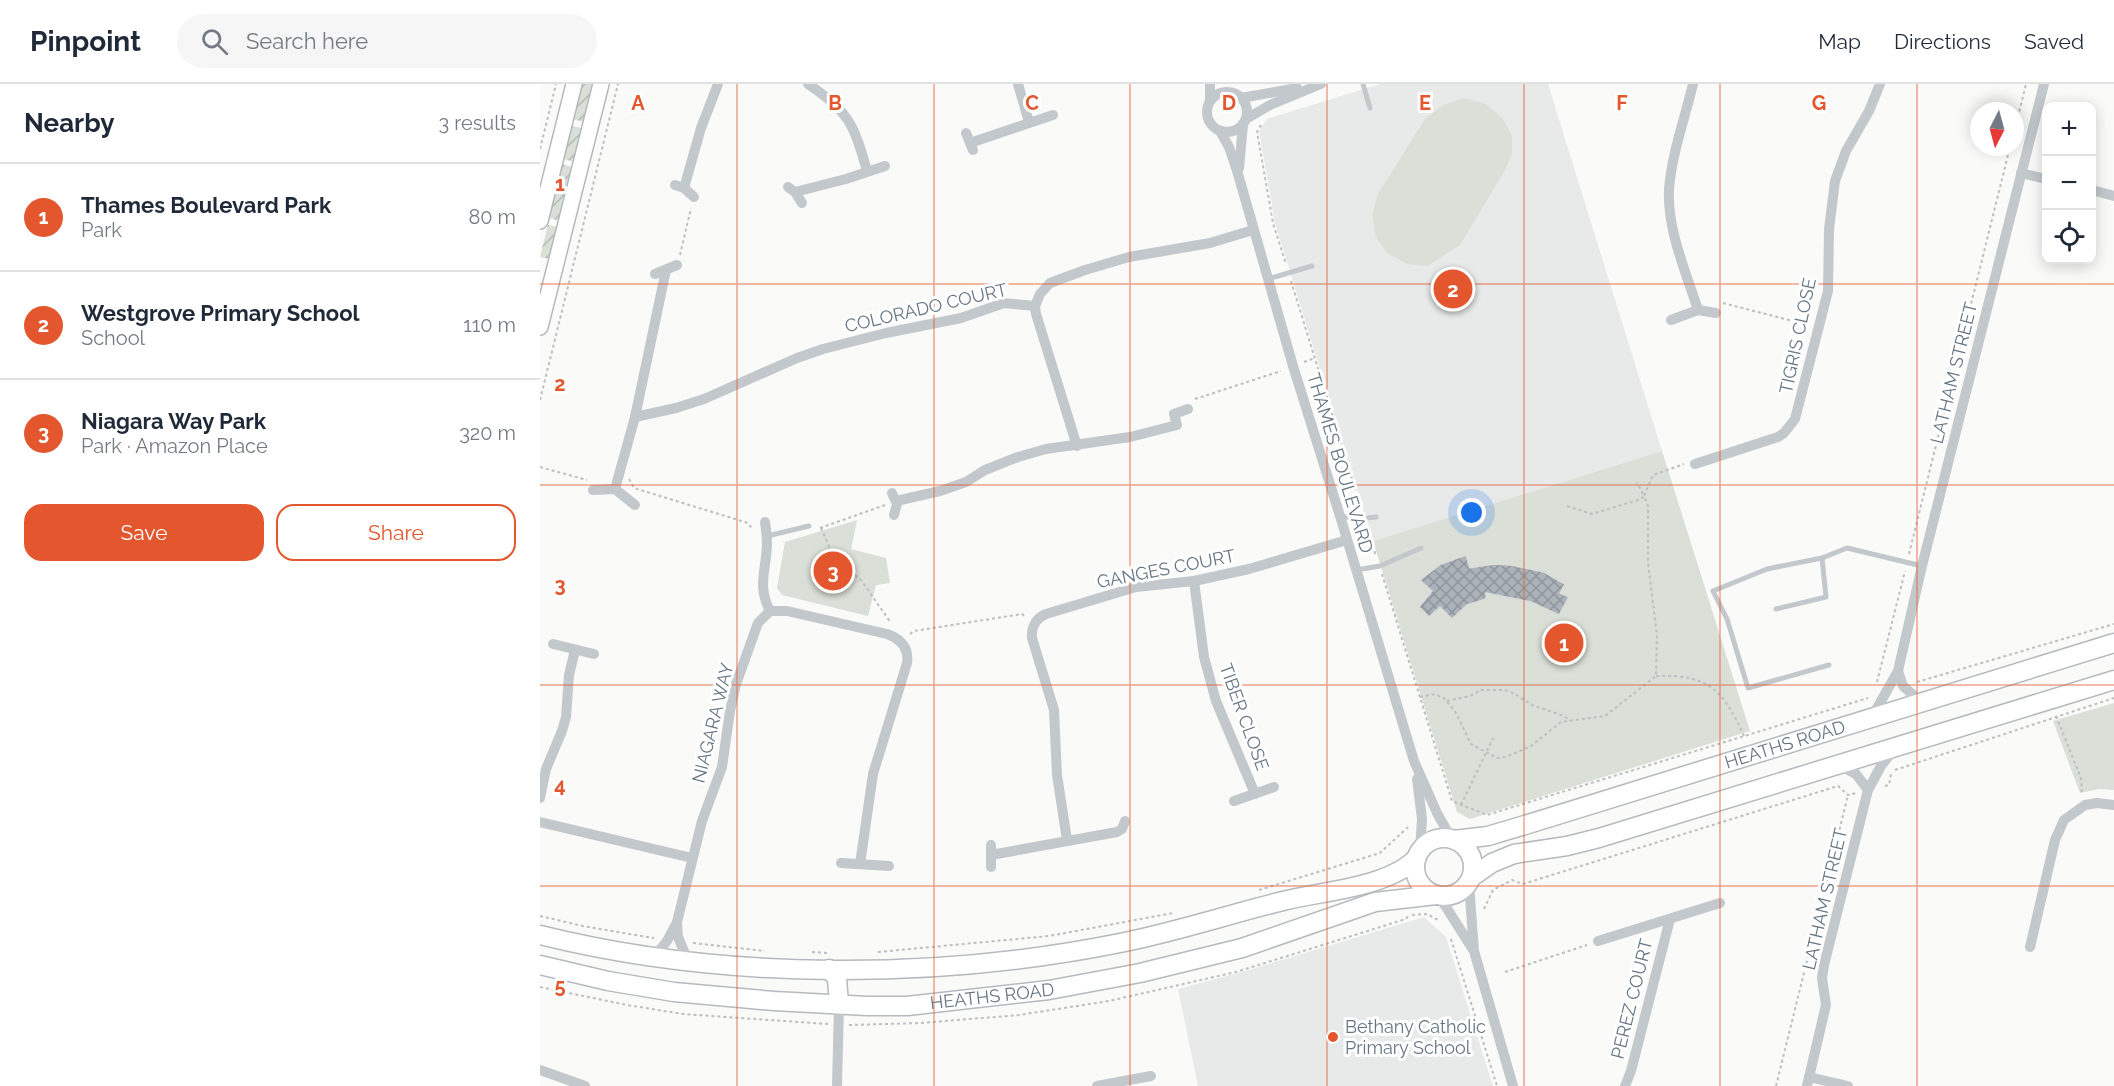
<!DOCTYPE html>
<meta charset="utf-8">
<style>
body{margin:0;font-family:Raleway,sans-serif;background:#f6f6f7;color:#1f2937}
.controls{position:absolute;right:18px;top:18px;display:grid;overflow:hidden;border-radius:12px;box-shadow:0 3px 15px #0003}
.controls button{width:54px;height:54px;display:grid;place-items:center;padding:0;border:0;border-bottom:2px solid #e0e1e3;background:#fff;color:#1f2937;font:30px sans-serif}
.compass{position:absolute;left:1430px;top:18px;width:54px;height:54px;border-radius:50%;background:#fff;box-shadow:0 3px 15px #0003;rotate:186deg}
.you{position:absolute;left:932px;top:429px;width:21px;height:21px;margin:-15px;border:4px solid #fff;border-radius:50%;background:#1a73e8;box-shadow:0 0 0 9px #1a73e833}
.badge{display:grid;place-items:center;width:39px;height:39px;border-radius:50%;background:#e4572e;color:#fff;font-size:20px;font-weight:700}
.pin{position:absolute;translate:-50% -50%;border:3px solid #fff;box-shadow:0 2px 6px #0006}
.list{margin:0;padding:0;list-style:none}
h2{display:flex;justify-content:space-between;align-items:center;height:78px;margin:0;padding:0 24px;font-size:26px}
h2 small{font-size:20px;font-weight:400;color:#747a83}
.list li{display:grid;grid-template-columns:39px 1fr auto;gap:18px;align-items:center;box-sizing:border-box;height:108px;padding:0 24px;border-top:2px solid #e0e1e3}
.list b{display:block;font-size:22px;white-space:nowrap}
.list p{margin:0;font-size:20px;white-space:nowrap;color:#747a83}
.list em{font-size:20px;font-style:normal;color:#747a83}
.actions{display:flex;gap:12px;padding:18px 24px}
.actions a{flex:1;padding:14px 0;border:2px solid #e4572e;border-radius:18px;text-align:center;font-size:21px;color:#e4572e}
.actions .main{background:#e4572e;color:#fff}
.icon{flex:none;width:33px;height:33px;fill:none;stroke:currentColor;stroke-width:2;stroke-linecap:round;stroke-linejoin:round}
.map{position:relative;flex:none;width:1574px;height:1002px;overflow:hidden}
header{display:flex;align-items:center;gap:36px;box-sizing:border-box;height:84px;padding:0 30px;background:#fff;border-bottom:2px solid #e0e1e3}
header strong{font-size:28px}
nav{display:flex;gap:33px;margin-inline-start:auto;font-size:21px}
.search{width:420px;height:54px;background:#f6f6f7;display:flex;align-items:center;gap:15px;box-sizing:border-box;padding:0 21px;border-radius:33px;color:#747a83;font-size:22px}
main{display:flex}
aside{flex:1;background:#fff}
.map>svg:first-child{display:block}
.built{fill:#e8e9e9}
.green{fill:#dadfd7}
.garden{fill:url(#garden-furrows)}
.building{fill:url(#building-cross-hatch);stroke:#dcdcda;stroke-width:1.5}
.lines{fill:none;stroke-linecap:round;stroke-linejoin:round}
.secondary-casing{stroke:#b3babf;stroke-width:18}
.primary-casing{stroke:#b5babe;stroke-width:21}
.path{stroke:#bbbfc2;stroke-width:2;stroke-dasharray:3 3;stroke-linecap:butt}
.service{stroke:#c3c8cc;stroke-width:5}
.minor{stroke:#c3c8cc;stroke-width:10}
.secondary{stroke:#fff;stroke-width:15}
.primary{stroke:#fff;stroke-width:18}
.grid{fill:none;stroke:#e4572e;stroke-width:1.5;stroke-opacity:0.55}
.poi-dot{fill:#e4572e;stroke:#fff;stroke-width:2}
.labels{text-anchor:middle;stroke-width:6;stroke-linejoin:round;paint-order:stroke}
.street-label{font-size:18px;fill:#657683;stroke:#fff}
.poi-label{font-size:18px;fill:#657683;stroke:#fff;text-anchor:start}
.grid-label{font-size:20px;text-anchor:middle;font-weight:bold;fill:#e4572e;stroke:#fff;stroke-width:6;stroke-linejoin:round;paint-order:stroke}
</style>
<header>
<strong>Pinpoint</strong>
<div class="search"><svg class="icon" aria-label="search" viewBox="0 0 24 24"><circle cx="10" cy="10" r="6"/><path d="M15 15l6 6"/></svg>Search here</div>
<nav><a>Map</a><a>Directions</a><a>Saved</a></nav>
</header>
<main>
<aside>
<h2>Nearby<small>3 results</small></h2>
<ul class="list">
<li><span class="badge">1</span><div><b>Thames Boulevard Park</b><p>Park</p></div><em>80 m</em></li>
<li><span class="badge">2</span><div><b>Westgrove Primary School</b><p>School</p></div><em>110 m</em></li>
<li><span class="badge">3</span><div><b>Niagara Way Park</b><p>Park · Amazon Place</p></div><em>320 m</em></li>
</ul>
<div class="actions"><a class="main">Save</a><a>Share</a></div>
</aside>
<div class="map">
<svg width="1574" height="1002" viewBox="0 0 1574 1002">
<defs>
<pattern id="garden-furrows" width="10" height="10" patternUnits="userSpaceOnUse" patternTransform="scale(1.5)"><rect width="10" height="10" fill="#dadfd7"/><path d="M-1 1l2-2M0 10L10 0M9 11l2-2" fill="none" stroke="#b4b9b4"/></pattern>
<pattern id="building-cross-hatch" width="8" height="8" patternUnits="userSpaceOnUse" patternTransform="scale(1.5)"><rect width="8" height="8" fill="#aab3b9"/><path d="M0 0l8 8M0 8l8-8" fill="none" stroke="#8e969c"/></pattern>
</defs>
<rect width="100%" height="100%" fill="#fafaf8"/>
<!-- built -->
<g class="built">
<polygon points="840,0 1008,0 1122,367 833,457 735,139 719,47 727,35"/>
<polygon points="884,833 906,853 953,1002 658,1002 638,905 702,888"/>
</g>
<!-- green -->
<g class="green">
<polygon points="925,14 946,20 962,34 972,52 972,70 965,86 920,161 887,182 867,180 847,169 836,153 832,131 838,110 885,35 903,21"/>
<polygon points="1122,367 1210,647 930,735 917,728 833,457"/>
<polygon points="317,436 311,465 346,474 350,499 336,501 328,532 242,511 237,504 245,458"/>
<polygon points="1574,619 1574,706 1559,705 1540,709 1513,637"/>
</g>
<!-- garden -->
<g class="garden">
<polygon points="42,0 54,0 44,38 33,35"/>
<polygon points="32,42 42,44 34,78 24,75"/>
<polygon points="22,80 32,83 19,137 10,134 9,131"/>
<polygon points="8,141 18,143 10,175 0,173"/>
</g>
<!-- building -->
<polygon class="building" points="926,471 930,484 954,480 971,481 1004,488 1025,500 1020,509 1029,513 1019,531 991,518 946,509 946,515 927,521 912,535 900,523 889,533 879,523 892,507 880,496 901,480"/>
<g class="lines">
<defs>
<g id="secondary">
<polyline points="0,137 34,0"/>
<polyline points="0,243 61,0"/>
</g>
<g id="primary">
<circle cx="904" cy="783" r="29"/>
<path id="s1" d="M914,756l34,-4 37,-11 589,-182"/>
<polyline points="932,793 952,779 974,770 1027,762 1059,754 1574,596"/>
<path d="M0,851c185,46 399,45 585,7 54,-11 105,-28 158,-41 36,-9 82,-12 114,-29 7,-3 13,-8 19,-13"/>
<path id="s2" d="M0,881l68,16 66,11 100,9 93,5h40l142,-16 91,-17 102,-25 133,-46 61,-7"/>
<polyline points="289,885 297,894 299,920"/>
</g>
</defs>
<!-- secondary casing -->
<use href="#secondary" class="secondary-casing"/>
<!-- primary casing -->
<use href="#primary" class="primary-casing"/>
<!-- path -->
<g class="path">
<polyline points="721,41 717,48 733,139 746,180"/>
<polyline points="1475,45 1486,0"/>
<polyline points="0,65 16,0"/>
<polyline points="140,171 151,124"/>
<polyline points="751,197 821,424"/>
<polyline points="1183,219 1268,241"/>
<polyline points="764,278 775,274"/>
<polyline points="655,315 741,287"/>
<polyline points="0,316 78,0"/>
<polyline points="0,383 47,396"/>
<polyline points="89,395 94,404 208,439 213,446"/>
<polyline points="1027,422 1052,430 1101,415 1104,412 1097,398"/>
<polyline points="280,444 345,421"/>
<polyline points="281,444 294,474 321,496 351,539"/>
<polyline points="828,444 836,473"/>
<polyline points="1369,470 1470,63"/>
<polyline points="842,490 912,717 947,731 1328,614"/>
<polyline points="370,550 374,547 482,530 484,532"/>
<path d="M1116,592c53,-2 67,14 88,60"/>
<polyline points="1337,598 1365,487"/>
<polyline points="1377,598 1574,540"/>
<polyline points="880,613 895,610 905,615 916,629 931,660 957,674 966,673 991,662 1021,638 1065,632 1116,592 1117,551 1108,479 1108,422 1104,412 1113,391 1144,380"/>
<polyline points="907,617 930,612 941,606 965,606 975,610 992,621 1024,632 1029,636"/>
<polyline points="1516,632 1541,694 1542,711"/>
<polyline points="1355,686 1574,614"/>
<polyline points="1345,702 1349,701 1351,690"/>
<polyline points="921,721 953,654"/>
<polyline points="719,806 840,769 868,743"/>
<polyline points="944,825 953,806 972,796 983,800 1298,702 1308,711 1316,709"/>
<polyline points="872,831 887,830 898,836"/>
<polyline points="0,832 43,842 114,854"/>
<polyline points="911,855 957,1002"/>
<polyline points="153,859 225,867"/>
<polyline points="272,868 287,869"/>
<polyline points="338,868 509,852 633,829"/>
<polyline points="965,888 1047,861"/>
<polyline points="0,903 87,921 143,930 288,940"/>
<polyline points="309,941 381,939 479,931 569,917 696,888 866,835 869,831"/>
<polyline points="1236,1002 1308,711"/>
</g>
<!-- service -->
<g class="service">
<polyline points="823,0 830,24"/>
<polyline points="728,195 772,182"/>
<polyline points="800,432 816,435 836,433"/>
<polyline points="227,452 269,442"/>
<polyline points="816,486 840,482 881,464"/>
<polyline points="1236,525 1286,513 1282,474"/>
<polyline points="1289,581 1208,604 1187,535 1173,507 1227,485 1282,474 1307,464 1382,482"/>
</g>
<!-- minor -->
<g class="minor">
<path d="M268,0c41,27 46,41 59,87"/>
<polyline points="478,0 489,38"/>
<polyline points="670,0 670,17"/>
<path d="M1153,0c-8,34 -21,69 -24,105 -2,41 17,83 29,121"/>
<circle cx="687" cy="28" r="20"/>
<polyline points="701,14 757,4"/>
<polyline points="706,35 730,21 781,0"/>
<polyline points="680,47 689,63 698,90 753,282 800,432 874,677 897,729 911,754"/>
<polyline points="426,49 433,66"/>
<polyline points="430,59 513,31"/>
<polyline points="699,84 703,41"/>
<polyline points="1481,89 1506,95"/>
<polyline points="135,101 144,104 154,113"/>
<polyline points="248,103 255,108 262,119"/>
<polyline points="144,104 161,44 178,0"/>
<polyline points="1552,106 1574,112"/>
<polyline points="255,108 306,95 345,82"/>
<polyline points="115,190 137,181"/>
<polyline points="495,222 496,230 537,362"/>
<polyline points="1131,236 1158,226 1176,229"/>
<polyline points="95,333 136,324 164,315 257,274 283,265 346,249 421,234 464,219 495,222 500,210 510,199 545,186 589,173 670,159 713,146"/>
<polyline points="1155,380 1238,353 1244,349 1255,335 1288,207 1289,145 1295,97 1306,67 1329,27 1340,0"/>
<polyline points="75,405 95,333 126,186"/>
<polyline points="53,406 75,405 95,421"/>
<polyline points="352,409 357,420 354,431"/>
<polyline points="356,417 400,407 426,398 445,386 478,373 506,365 590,353 637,341 634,330 648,325"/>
<polyline points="654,497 664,573 676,617 715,710"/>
<path d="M230,527h17l100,23c14,5 22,14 20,29l-34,111 -13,90"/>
<polyline points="13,560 54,570"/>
<polyline points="1358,587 1363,602 1381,618"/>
<polyline points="1332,633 1358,587 1382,482 1504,0"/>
<polyline points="1299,681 1316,690 1328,706"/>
<polyline points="877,695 882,735 880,766"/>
<polyline points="0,714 6,685 22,647 26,633 29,591 35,566"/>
<polyline points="694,717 734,703"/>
<polyline points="0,738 152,774"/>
<path d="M527,756l-10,-65 -3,-65 -22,-72c-1,-11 4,-20 14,-24l90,-27 58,-6 55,-12 98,-29"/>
<polyline points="451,771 577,748 582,745 585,737"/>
<polyline points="301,779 349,782"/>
<polyline points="451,783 451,761"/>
<polyline points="929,799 934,867 973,1002"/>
<polyline points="899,812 932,864"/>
<polyline points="137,838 138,853 148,877"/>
<polyline points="1058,857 1180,819"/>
<polyline points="1490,863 1515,756 1524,736 1545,721 1557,719 1574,721"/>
<path d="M115,872l12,-15 10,-19 25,-101 20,-54 8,-56 6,-27 22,-61 12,-12c-13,-25 -4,-40 -3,-66 0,-8 -1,-16 -2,-23"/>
<polyline points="0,986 45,1002"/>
<polyline points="1269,993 1308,1002"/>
<polyline points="297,1002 299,920"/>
<polyline points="557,1002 611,992"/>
<polyline points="1085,1002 1091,987 1130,835"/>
<polyline points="1267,1002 1286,921 1282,894 1284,881 1328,706 1341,682 1355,664"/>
</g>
<!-- secondary -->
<use href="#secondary" class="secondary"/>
<!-- primary -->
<use href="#primary" class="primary"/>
</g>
<!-- grid -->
<path class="grid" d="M197,0v1002M394,0v1002M590,0v1002M787,0v1002M984,0v1002M1180,0v1002M1377,0v1002M0,200h1574M0,401h1574M0,601h1574M0,802h1574"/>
<!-- markers -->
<circle class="poi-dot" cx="793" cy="953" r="6"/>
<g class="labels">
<!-- street labels -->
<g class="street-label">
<text transform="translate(386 224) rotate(-13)" y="6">COLORADO COURT</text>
<text transform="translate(1258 252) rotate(-78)" y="6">TIGRIS CLOSE</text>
<text transform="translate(1414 289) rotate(-76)" y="6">LATHAM STREET</text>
<text transform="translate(800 379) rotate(73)" y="6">THAMES BOULEVARD</text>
<text transform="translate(626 485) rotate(-11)" y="6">GANGES COURT</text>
<text transform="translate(704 633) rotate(70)" y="6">TIBER CLOSE</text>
<text transform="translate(173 639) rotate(-76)" y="6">NIAGARA WAY</text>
<text dy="6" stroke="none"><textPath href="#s1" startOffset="345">HEATHS ROAD</textPath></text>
<text transform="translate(1285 815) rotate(-77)" y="6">LATHAM STREET</text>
<text dy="6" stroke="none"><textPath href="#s2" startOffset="456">HEATHS ROAD</textPath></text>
<text transform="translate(1092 915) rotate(-76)" y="6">PEREZ COURT</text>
</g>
<!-- poi labels -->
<g class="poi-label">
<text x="805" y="949">Bethany Catholic<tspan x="805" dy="21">Primary School</tspan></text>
</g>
</g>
<g class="grid-label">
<text x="98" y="26">A</text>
<text x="295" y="26">B</text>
<text x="492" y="26">C</text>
<text x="689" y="26">D</text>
<text x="885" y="26">E</text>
<text x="1082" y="26">F</text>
<text x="1279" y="26">G</text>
<text x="20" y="107">1</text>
<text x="20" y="307">2</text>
<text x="20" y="508">3</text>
<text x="20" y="708">4</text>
<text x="20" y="909">5</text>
</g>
</svg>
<div class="controls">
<button>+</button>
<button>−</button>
<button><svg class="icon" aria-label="locate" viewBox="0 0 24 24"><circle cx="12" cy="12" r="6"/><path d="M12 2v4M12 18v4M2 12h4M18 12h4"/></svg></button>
</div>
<svg class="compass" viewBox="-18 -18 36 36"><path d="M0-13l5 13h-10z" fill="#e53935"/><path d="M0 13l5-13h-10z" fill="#747a83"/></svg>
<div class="you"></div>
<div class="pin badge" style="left:1024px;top:559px">1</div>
<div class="pin badge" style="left:913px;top:205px">2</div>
<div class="pin badge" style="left:293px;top:487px">3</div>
</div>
</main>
